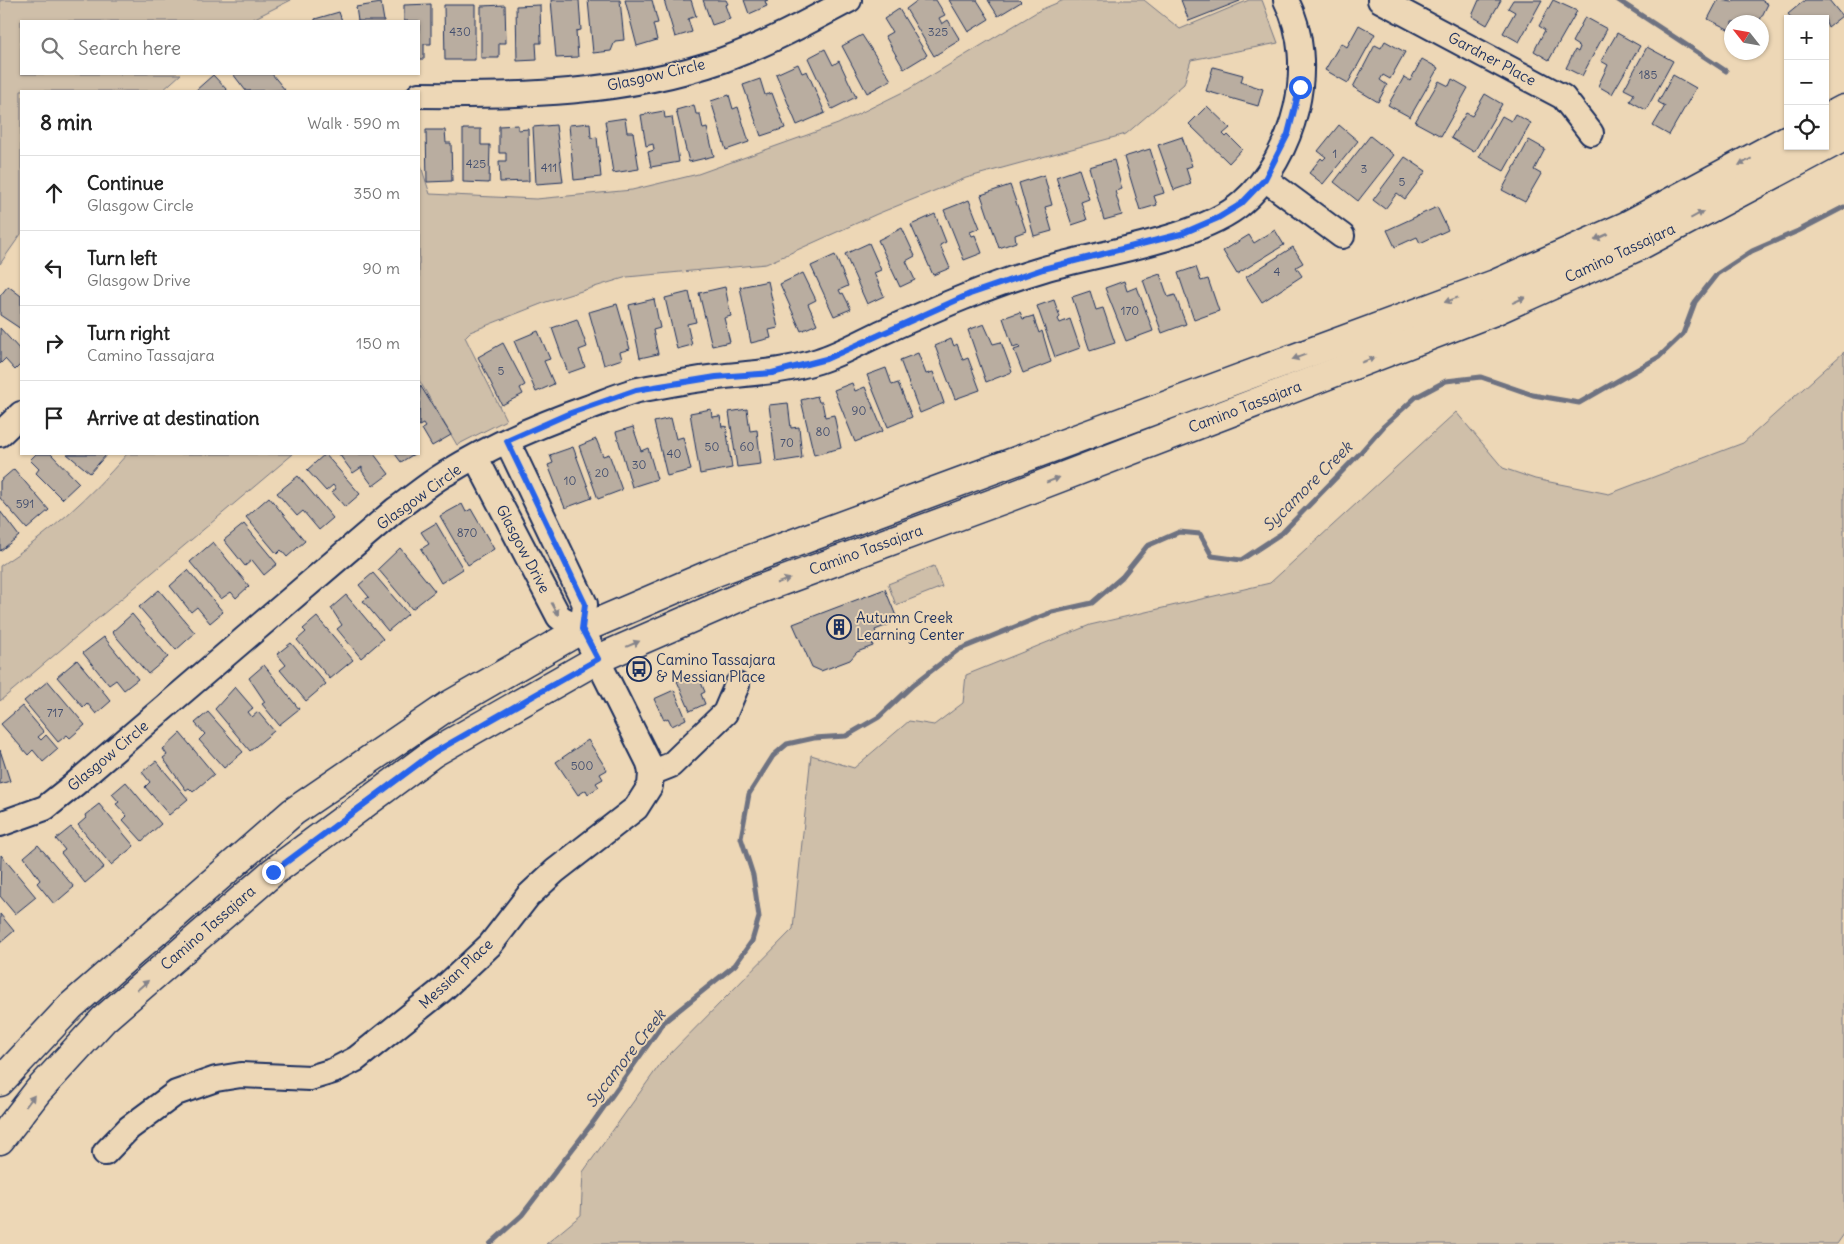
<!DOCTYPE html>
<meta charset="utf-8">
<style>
body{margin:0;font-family:Delius,sans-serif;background:#f2f2f2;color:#222}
.controls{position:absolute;right:15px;top:15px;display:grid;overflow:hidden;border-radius:0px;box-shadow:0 1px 4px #0004}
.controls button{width:45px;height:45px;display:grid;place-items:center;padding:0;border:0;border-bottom:1px solid #e0e0e0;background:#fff;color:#222;font:25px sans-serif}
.compass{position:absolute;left:1724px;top:15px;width:45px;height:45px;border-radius:50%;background:#fff;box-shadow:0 1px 4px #0004;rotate:301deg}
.stop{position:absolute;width:15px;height:15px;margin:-11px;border:4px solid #2563eb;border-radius:50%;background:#fff}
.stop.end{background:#2563eb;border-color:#fff;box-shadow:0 1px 5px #0008}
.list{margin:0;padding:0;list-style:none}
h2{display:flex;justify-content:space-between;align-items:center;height:65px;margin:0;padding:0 20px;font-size:21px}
h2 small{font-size:16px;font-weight:400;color:#767676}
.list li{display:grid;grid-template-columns:32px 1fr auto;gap:15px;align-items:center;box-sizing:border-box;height:75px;padding:0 20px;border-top:1px solid #e0e0e0}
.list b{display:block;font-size:19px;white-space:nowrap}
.list p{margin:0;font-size:16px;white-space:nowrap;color:#767676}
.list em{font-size:16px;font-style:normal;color:#767676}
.icon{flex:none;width:28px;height:28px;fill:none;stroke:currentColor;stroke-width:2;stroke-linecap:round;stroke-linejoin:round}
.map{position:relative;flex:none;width:1844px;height:1244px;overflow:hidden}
.search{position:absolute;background:#fff;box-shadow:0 1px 4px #0004;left:20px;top:20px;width:400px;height:55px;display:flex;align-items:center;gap:12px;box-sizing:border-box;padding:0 18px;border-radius:0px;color:#767676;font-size:19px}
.panel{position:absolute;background:#fff;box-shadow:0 1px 4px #0004;left:20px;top:90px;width:400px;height:365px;border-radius:0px}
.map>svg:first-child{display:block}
.green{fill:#cfbfa9;stroke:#757784}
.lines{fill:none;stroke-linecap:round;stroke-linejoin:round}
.stream{stroke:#6e7281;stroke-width:5}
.building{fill:#b9ada0;stroke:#1b2f5e}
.minor-casing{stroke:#1b2f5e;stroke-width:28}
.major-casing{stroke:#1b2f5e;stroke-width:31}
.minor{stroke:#edd7b6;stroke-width:24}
.major{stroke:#edd7b6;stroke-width:28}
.oneway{fill:#84838a}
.route{stroke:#2563eb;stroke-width:6}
.labels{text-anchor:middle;stroke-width:4;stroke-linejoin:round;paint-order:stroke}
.number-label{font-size:12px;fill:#424e6e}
.street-label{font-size:15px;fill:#1b2f5e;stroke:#edd7b6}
.poi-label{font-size:15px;fill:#1b2f5e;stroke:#edd7b6;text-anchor:start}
.water-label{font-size:16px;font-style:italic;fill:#37456a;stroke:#edd7b6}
</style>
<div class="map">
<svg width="1844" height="1244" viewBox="0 0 1844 1244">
<rect width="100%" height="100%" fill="#edd7b6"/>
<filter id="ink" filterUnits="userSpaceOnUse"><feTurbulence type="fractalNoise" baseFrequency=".02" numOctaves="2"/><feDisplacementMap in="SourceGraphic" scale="10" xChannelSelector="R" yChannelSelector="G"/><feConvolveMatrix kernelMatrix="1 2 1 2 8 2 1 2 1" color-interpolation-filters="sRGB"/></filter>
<g filter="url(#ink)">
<!-- green -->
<g class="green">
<polygon points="0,0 291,0 249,21 21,21 21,74 181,74 162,91 21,91 21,234 0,264"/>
<polygon points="1064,0 1144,0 1180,29 1249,0 1262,0 1278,43 1191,60 1184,84 1126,134 966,178 877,214 766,264 627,277 546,302 470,332 465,337 506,420 457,445 419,380 419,160 430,194 536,199 632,190 698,174 838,124 909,89 1040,10"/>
<polygon points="1844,352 1844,1234 1837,1244 546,1244 581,1215 583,1172 661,1063 793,929 811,755 854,768 909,721 934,725 963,703 966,675 1090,625 1270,583 1456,412 1503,468 1535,479 1609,494 1743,443"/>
<path d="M127,454h166l-293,247v-135c48,-31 90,-69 127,-112z"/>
<polygon points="934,566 942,587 896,605 888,584"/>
</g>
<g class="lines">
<!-- stream -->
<g class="stream">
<polyline points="1618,0 1726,71"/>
<polyline points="490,1244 522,1215 594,1121 664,1022 735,965 752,941 759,917 753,875 741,838 749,794 773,756 787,744 814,738 846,736 879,717 913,685 958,650 1052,612 1092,603 1122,577 1147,546 1179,532 1200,534 1212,556 1241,560 1282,533 1361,452 1384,426 1416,397 1446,381 1481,377 1533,395 1579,403 1659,357 1683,334 1695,302 1717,274 1752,251 1798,231 1844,207"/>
</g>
</g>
<!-- building -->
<g class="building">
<polygon points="551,0 579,0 581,30 576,31 578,57 556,58"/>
<polygon points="588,0 620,0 624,40 615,41 611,51 593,53"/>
<polygon points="625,0 652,0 658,23 653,24 657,40 637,46"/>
<polygon points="664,0 691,0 696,16 688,19 692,32 675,37"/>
<polygon points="703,0 726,0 728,4 725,5 730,19 712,25"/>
<polygon points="744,0 768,0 765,1 767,6 749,14"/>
<polygon points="918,0 936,0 945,15 939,18 942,24 948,20 960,40 934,56 906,9"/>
<polygon points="949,0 977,0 989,19 968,32"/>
<polygon points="988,0 1019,0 1021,2 998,16"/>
<polygon points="1181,0 1240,0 1240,1 1189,21"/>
<polygon points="1479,0 1501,0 1487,25 1472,16"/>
<polygon points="1513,0 1542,0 1519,42 1503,33 1515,12 1508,8"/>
<polygon points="1553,0 1577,11 1549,60 1534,51 1545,30 1539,26"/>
<polygon points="1718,0 1733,2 1734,0 1761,0 1768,4 1759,22 1732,22 1732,31 1708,19"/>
<polygon points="1805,0 1829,0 1842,16 1828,27 1825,19 1792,19 1788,14"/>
<polygon points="381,3 384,21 358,21 356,7"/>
<polygon points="431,4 431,44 424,44 424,59 419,59 419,21 404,21 404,5"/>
<polygon points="444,5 475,5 475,60 445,60"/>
<polygon points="505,5 506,43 499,43 499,58 481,58 481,6"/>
<polygon points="540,5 541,43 536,43 537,60 517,61 516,6"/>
<polygon points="899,9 927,55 904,69 885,36 892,32 884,19"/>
<polygon points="339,12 342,21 315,21 315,19"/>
<polygon points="1585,17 1607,29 1582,76 1566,68 1575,50 1578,52 1580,47 1572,42"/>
<polygon points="1359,25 1375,34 1348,83 1325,70 1341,43 1347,47"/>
<polygon points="1617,33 1640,46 1612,94 1598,86 1608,65 1601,61"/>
<polygon points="862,35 891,80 867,93 842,46"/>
<polygon points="1385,41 1405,52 1390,79 1383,75 1380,80 1387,85 1378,102 1353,87 1375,45 1381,48"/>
<polygon points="1647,47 1673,61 1646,110 1630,101 1634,94 1624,89"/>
<polygon points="825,49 833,65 839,61 856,97 832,109 808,58"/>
<polygon points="1422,59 1438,68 1410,117 1388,105 1404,77 1410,81"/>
<polygon points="798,64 802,73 807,71 825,113 797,125 776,74"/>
<polygon points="1213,67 1243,75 1241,82 1263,89 1258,106 1206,91"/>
<polygon points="233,74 272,74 285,90 246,91"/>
<polygon points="213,75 228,91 195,91"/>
<polygon points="1673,75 1696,88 1669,135 1653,126 1665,106 1658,102"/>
<polygon points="760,79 765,95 772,93 785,128 761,136 743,85"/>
<polygon points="1452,79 1468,88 1441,136 1415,122 1439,81 1449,86"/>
<polygon points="1485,94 1502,104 1474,152 1451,138 1466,113 1472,116"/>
<polygon points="729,95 733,109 738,107 749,142 726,150 711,101"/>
<polygon points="694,105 696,114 700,114 703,129 707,128 714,156 689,162 676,110"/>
<polygon points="1207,106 1230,128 1223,134 1226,137 1228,135 1242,149 1229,163 1189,124"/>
<polygon points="664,111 665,118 672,117 679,162 651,167 648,152 654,150 653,144 646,146 641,115"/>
<polygon points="1515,114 1531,123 1504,171 1479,157 1502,116 1511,121"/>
<polygon points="625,118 627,132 633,132 639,169 613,173 605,121"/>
<polygon points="590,123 591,138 597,137 601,177 574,180 569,125"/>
<polygon points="518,125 518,130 528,129 529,181 500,182 499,161 506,161 506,153 499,153 499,126"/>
<polygon points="556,125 563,182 536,184 533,127"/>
<polygon points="1339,125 1358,141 1323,184 1309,173 1321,158 1323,160 1326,157 1318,151"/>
<polygon points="463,129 481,129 481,145 490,145 489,183 463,182"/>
<polygon points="426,130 445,130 446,143 451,143 452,181 427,182"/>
<polygon points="1370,136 1394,155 1358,201 1334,182"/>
<polygon points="1182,137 1192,166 1186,168 1191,184 1174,190 1158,145"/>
<polygon points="1529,140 1545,149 1534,170 1541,174 1525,202 1502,190"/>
<polygon points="1150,149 1164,193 1154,196 1157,205 1140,210 1124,157"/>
<polygon points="1405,157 1426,171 1405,199 1397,193 1385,209 1373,200"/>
<polygon points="1114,160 1122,189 1115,191 1122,215 1104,220 1089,167"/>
<polygon points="1079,169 1089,199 1081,202 1087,220 1072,225 1056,177"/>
<polygon points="1044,175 1052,205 1045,207 1052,231 1034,236 1019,183"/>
<polygon points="1010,185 1026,231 1015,235 1016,242 999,248 981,195"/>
<polygon points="969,200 980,228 970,232 972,236 975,235 982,253 964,260 944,210"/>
<polygon points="1437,207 1448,230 1420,243 1417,237 1395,247 1387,230"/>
<polygon points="935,214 946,242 940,245 950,268 933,275 911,225"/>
<polygon points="902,228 915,256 906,261 915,280 900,287 878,240"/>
<polygon points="1275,230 1284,245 1237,274 1223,251 1249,235 1254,243"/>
<polygon points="869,243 881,270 874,273 884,296 867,304 845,254"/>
<polygon points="1293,247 1303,263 1296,267 1302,276 1262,302 1246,277"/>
<polygon points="835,255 848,286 839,290 841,294 843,293 851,309 834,316 811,266"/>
<polygon points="1196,267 1201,281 1208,279 1219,311 1194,320 1178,273"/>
<polygon points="803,273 816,300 808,304 817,324 801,331 780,284"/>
<polygon points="1160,274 1168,297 1175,295 1186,324 1162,333 1143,280"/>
<polygon points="768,281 778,328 769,330 771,338 751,343 740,287"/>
<polygon points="1124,281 1127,291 1137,287 1153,331 1126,341 1105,288"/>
<polygon points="8,286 21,296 21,329 0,315 0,296"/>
<polygon points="725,287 731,316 724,318 730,342 712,346 699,293"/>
<polygon points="1090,291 1096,310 1103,308 1115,343 1090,351 1072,297"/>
<polygon points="689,292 696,322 687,324 692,345 677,349 665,298"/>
<polygon points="654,299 660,328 653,330 658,354 640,358 629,305"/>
<polygon points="1054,300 1060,317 1058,319 1060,323 1070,319 1080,348 1055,357 1037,306"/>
<polygon points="617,304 630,349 620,352 622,359 604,365 589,312"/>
<polygon points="1020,312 1023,319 1033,316 1039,333 1042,331 1051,362 1023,373 1014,350 1020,348 1019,345 1013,347 1003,318"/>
<polygon points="577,319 587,347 579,350 585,367 568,373 552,328"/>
<polygon points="984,324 993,344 1001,342 1012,372 986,382 968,330"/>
<polygon points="0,328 21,351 21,364 15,370 5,359 0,364"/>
<polygon points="538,331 550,359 544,361 554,384 536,392 514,341"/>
<polygon points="951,339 954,346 957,344 963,360 968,358 980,390 955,399 935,346"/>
<polygon points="503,343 525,385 520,388 523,394 502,405 478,357"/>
<polygon points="918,353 926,374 933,372 944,403 920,413 900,360"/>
<polygon points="886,368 892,385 898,383 912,417 888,427 867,375"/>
<polygon points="852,383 855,391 865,387 883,431 855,442 834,390"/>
<polygon points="420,385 451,435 432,446 422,429 425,427 423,424 419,426"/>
<polygon points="817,396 819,402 822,402 825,417 834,415 841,448 814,455 801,400"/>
<polygon points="788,403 791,428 799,427 802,458 776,462 769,405"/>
<polygon points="711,409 712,417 720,416 722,427 726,426 732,468 700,474 690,413"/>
<polygon points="747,409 750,431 757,430 761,464 737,467 729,412"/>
<polygon points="671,418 676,439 683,437 691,470 667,476 654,422"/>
<polygon points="633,427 641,451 648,448 657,479 632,487 616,432"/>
<polygon points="596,439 603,456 609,454 622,490 598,499 579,446"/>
<polygon points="573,447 592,498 565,508 548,465 553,463 550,455"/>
<polygon points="36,454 51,454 79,483 62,499 36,473 39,469 30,460"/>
<polygon points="67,454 107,454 90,473"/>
<polygon points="325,454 360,494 345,507 332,492 336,489 333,485 326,491 307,470"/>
<polygon points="339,454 374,454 389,474 373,486 362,471 362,467 353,473"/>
<polygon points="395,454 414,454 401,462"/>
<polygon points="14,469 49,510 27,529 0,498 0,481"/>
<polygon points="298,476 333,518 319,530 303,511 297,516 277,493"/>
<polygon points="269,497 305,541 287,557 281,550 277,554 246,517"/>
<polygon points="462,504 466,512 471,509 494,549 468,565 440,516"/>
<polygon points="0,511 19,536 0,551"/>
<polygon points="436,523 463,569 441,583 421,549 429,544 421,532"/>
<polygon points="244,524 277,564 264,575 252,560 245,566 224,540"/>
<polygon points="213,542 249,586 236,598 231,592 221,599 190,562"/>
<polygon points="400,548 435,591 412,609 378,569"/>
<polygon points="188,570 223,612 210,623 197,607 191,612 170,586"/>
<polygon points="373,573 408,614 388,631 363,601 369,597 359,585"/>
<polygon points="885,589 898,621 875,630 877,636 871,639 873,646 857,652 850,660 821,671 812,667 793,624"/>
<polygon points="159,590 195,633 176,650 139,607"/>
<polygon points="346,595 383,639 361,658 337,629 342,625 331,608"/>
<polygon points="132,614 168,657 148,674 112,632"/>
<polygon points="317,617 353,660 330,679 297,640 306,632 303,629"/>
<polygon points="104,637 138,679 124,690 116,680 109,685 83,653"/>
<polygon points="291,643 326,684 306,701 280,670 286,665 277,654"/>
<polygon points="77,660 111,701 96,714 87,703 83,707 57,677"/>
<polygon points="264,665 299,709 279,725 262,704 265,702 249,678"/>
<polygon points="697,673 705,692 701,694 705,704 690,711 677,681"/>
<polygon points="48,681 85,725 70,738 67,735 58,742 24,701"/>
<polygon points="235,687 253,708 248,712 252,717 258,712 274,731 250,751 215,709"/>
<polygon points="674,690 686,719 672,726 668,718 664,720 654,699"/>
<polygon points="22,706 44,732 38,737 41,740 46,735 58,749 43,762 33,750 28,755 1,724"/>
<polygon points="208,712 243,752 224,768 199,740 205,734 195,723"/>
<polygon points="180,733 214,774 193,792 189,788 186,790 163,758 167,755 163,749"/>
<polygon points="588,740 607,770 600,774 603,779 596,783 599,787 588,794 586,790 578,795 556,762"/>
<polygon points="0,750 10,781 0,784"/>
<polygon points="156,761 188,799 169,815 145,787 150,782 142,772"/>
<polygon points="126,782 161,824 142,841 123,820 127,816 116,804 119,802 112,794"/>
<polygon points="99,804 134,846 111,865 78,825 86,818 85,815"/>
<polygon points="71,827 104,867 85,883 61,853 65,850 56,839"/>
<polygon points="38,845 74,887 54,904 37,883 40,880 24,857"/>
<polygon points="1,855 36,897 15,914 0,896"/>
<polygon points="0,914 14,931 0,943"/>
</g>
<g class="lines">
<defs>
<g id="minor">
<polyline points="1380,0 1563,97 1591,133"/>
<path d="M419,95c102,1 206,-1 304,-35 44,-16 85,-38 126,-60"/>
<polyline points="1265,179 1342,236"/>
<polyline points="0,434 21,414"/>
<polyline points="476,458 559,617 582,629"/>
<polyline points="651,773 671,765 725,713 737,685"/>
<path d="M0,824l45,-16 30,-24 320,-274c17,-12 33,-26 50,-36 45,-28 96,-50 145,-67 16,-6 32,-13 48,-17 26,-5 53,-10 79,-13 34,-4 67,-5 101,-16 23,-7 45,-20 67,-30 52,-23 104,-46 159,-62 54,-16 157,-30 198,-66 53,-47 77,-138 44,-203"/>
<polyline points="105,1153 129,1128 176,1093 216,1079 241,1075 310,1078 333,1071 356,1059 442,990 490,945 528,896 555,871 636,808 650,786 651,773 649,763 582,629 585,604 507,441"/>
</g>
<g id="major">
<polyline points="1825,119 1844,109"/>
<polyline points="0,1082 71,1006 293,812 448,706 582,629 713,573 1495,284 1626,226 1788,139"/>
<polyline points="0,1140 38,1091 104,1019 273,872 433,753 598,659 747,594 1007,498 1492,312 1641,245 1844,137"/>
</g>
</defs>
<!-- minor casing -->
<use href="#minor" class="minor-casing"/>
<!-- major casing -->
<use href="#major" class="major-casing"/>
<!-- minor -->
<use href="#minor" class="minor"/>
<!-- major -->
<use href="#major" class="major"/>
</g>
<!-- one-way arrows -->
<defs><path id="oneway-solid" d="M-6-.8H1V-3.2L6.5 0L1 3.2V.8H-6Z" transform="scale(1.25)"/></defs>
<g class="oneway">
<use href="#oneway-solid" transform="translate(1745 162) rotate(152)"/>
<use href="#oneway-solid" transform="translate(1697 215) rotate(-28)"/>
<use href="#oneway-solid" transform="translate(1601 237) rotate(156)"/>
<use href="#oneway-solid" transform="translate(1451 300) rotate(160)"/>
<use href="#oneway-solid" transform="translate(1519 300) rotate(-24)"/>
<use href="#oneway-solid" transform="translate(1299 357) rotate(160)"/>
<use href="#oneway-solid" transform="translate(1368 360) rotate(-21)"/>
<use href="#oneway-solid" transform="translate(1053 480) rotate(-21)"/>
<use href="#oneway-solid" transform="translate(783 581) rotate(-20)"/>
<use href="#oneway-solid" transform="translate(555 609) rotate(61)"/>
<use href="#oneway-solid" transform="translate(633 644) rotate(-23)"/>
<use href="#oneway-solid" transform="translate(143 985) rotate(-41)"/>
<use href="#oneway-solid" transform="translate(30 1101) rotate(-53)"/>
</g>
</g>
<g class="lines" filter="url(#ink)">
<!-- route -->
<polyline class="route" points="273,872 433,753 598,659 582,629 585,604 507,441 568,414 636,390 716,377 772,373 826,359 970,294 1043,269 1181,234 1218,218 1241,204 1265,179 1288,134 1300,87"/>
</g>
<!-- icons -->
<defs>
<symbol id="building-ring" viewBox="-11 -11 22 22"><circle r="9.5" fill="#edd7b6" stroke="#1b2f5e" stroke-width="1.5"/><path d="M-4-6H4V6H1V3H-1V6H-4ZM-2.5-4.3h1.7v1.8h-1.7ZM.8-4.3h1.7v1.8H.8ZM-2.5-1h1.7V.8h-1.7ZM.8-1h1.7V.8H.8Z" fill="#1b2f5e"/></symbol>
<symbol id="bus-ring" viewBox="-11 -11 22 22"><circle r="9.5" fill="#edd7b6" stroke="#1b2f5e" stroke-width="1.5"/><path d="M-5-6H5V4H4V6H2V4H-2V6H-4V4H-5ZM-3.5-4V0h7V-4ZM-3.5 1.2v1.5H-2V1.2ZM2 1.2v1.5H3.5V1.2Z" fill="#1b2f5e"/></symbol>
</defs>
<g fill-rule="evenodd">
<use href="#building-ring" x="825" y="613" width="28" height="28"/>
<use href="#bus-ring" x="625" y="655" width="28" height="28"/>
</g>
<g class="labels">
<!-- number labels -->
<g class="number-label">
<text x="460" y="36">430</text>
<text x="938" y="36">325</text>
<text x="1648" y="79">185</text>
<text x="1335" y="158">1</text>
<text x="476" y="168">425</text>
<text x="549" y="172">411</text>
<text x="1364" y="173">3</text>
<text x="1402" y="186">5</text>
<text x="1277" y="276">4</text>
<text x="1130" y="315">170</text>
<text x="501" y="375">5</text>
<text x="859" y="415">90</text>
<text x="823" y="436">80</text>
<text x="787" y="447">70</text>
<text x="712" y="451">50</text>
<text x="747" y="451">60</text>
<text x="674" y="458">40</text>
<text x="639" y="469">30</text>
<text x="602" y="477">20</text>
<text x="570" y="485">10</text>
<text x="25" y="508">591</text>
<text x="467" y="537">870</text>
<text x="55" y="717">717</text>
<text x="582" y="770">500</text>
</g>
<!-- street labels -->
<g class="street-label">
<text transform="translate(1492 59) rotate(28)" y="5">Gardner Place</text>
<text transform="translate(656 75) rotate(-13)" y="5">Glasgow Circle</text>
<text transform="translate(1620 253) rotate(-25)" y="5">Camino Tassajara</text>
<text transform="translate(1245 407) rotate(-21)" y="5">Camino Tassajara</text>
<text transform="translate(419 497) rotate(-36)" y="5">Glasgow Circle</text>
<text transform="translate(523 549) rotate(62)" y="5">Glasgow Drive</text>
<text transform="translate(866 550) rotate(-20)" y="5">Camino Tassajara</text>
<text transform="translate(108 756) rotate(-40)" y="5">Glasgow Circle</text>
<text transform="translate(208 928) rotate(-41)" y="5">Camino Tassajara</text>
<text transform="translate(456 974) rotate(-43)" y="5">Messian Place</text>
</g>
<!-- poi labels -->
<g class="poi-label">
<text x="856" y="623">Autumn Creek<tspan x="856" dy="17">Learning Center</tspan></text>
<text x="656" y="665">Camino Tassajara<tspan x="656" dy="17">&amp; Messian Place</tspan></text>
</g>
<!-- water labels -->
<g class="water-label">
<text transform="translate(1307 486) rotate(-45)" y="6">Sycamore Creek</text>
<text transform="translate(625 1058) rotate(-52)" y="6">Sycamore Creek</text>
</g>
</g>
</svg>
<div class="controls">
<button>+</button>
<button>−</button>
<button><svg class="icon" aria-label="locate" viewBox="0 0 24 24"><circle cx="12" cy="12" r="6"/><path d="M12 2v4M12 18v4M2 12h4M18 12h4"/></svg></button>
</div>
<svg class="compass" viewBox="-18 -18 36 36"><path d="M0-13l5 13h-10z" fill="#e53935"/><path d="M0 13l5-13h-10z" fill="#767676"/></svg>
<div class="stop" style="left:1300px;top:87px"></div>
<div class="stop end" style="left:273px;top:872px"></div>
<div class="search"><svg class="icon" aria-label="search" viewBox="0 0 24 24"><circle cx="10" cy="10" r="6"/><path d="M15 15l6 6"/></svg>Search here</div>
<section class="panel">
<h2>8 min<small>Walk · 590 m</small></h2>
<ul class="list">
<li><svg class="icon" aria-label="ahead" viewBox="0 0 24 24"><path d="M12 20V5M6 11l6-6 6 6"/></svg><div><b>Continue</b><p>Glasgow Circle</p></div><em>350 m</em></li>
<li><svg class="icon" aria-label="left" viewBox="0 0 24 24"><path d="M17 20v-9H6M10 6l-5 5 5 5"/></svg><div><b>Turn left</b><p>Glasgow Drive</p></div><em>90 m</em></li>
<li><svg class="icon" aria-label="right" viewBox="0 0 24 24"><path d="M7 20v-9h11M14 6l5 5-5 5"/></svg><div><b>Turn right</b><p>Camino Tassajara</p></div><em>150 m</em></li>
<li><svg class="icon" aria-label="arrive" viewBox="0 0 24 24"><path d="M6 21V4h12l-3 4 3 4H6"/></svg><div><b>Arrive at destination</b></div></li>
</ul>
</section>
</div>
